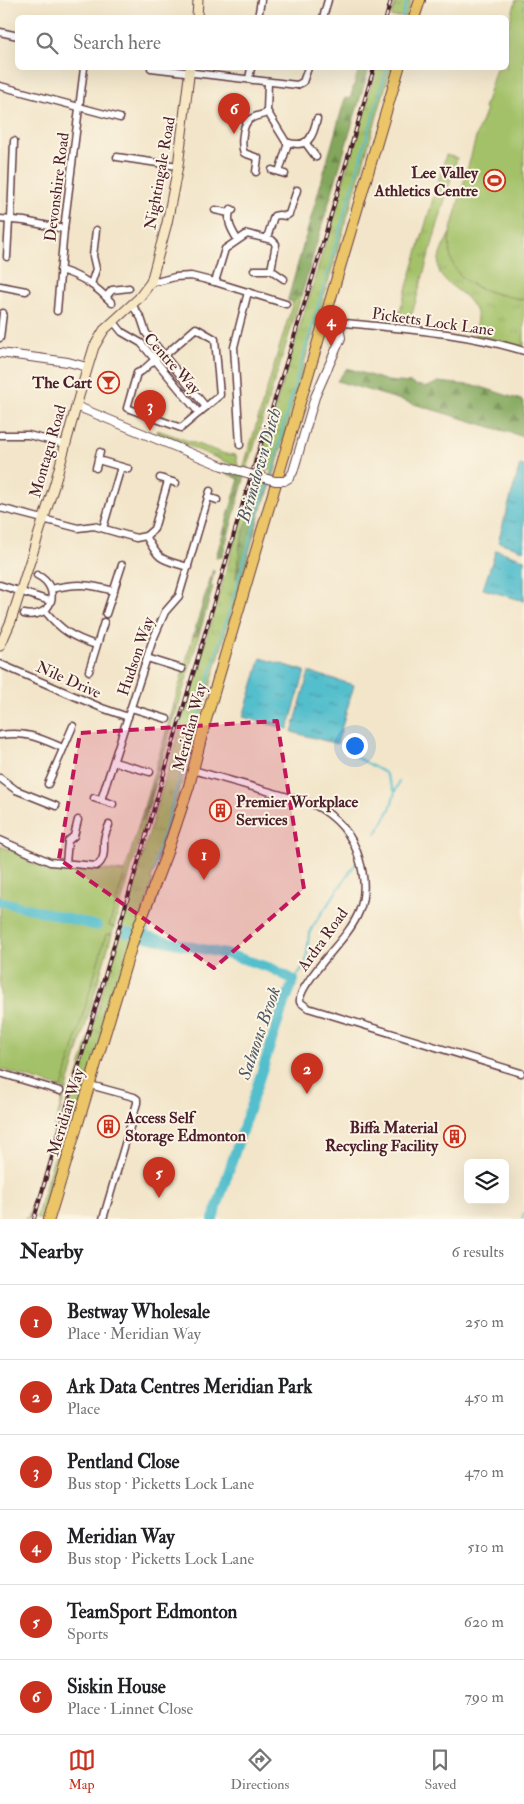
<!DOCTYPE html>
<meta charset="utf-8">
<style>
body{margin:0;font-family:"IM FELL Double Pica",serif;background:#f2f2f2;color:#202124}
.controls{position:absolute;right:15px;bottom:15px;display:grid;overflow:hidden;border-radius:8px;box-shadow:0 5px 20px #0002}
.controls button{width:45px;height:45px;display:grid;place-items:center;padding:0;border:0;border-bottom:1px solid #e0e0e0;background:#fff;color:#202124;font:25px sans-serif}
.you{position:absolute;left:354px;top:745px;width:18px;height:18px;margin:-12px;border:4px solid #fff;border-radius:50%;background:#1a73e8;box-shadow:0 0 0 8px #1a73e833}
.badge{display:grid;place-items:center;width:32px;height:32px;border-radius:50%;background:#c8321e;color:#fff;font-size:16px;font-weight:700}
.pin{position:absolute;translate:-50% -41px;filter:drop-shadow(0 1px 2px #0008)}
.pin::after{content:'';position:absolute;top:26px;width:18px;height:15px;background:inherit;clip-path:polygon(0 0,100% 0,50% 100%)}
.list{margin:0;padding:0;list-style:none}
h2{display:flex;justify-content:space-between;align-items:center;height:65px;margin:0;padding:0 20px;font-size:21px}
h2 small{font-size:16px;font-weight:400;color:#757577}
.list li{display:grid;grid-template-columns:32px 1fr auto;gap:15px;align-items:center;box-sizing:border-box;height:75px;padding:0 20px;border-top:1px solid #e0e0e0}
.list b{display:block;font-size:19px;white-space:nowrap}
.list p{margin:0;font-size:16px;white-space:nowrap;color:#757577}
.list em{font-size:16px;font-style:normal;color:#757577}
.icon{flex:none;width:28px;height:28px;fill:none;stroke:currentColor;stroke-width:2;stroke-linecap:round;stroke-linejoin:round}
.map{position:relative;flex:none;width:524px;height:1219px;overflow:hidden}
.search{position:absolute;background:#fff;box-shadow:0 5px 20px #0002;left:15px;right:15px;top:15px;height:55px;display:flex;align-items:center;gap:12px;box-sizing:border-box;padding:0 18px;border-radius:8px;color:#757577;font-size:19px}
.sheet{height:515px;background:#fff}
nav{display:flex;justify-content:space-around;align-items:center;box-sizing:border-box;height:70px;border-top:1px solid #e0e0e0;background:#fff;font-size:14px;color:#757577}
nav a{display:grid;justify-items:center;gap:2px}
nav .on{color:#c8321e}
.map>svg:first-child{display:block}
.grass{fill:url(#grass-tufts);stroke:#76704a}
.forest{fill:url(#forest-firs);stroke:#666344}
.park{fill:#a3c168;stroke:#76704a}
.water{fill:url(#water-ripples);stroke:#4e6e7c}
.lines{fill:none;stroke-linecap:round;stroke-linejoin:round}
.stream{stroke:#52becc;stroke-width:2}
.river{stroke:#52becc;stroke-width:10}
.minor-casing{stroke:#633d43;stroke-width:9}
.tertiary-casing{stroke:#633d43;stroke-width:10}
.secondary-casing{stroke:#633d43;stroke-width:11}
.primary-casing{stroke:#633d43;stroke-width:12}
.minor{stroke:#fff;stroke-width:6}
.tertiary{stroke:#fff;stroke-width:8}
.secondary{stroke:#f7e8c3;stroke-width:9}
.primary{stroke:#ecc569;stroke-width:10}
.rail-casing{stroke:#4a1f2b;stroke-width:4}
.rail{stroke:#fcf5e5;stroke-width:2;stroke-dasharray:5.5;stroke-linecap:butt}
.tertiary-bridge-casing{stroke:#633d43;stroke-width:10;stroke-linecap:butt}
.tertiary-bridge{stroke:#fff;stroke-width:8}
.marked{fill:#c2185b;fill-opacity:0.2;stroke:#c2185b;stroke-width:4;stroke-dasharray:10 6;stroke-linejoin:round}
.labels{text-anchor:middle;stroke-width:4;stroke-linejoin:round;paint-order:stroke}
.poi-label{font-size:16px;font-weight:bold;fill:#4a1f2b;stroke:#fcf5e5;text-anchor:end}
.street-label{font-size:16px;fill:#4a1f2b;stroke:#fcf5e5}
.water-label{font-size:18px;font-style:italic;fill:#4d5763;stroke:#fcf5e5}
</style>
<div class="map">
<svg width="524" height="1219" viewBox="0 0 524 1219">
<defs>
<pattern id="grass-tufts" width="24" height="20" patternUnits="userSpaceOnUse" patternTransform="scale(1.25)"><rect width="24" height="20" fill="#a3c168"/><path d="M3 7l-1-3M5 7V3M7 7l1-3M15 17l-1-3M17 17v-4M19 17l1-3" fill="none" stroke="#8ea55a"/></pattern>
<pattern id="forest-firs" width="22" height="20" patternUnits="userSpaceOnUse" patternTransform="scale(1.25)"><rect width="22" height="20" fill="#82a75c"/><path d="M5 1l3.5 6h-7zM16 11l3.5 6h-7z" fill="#6c874c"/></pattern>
<pattern id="water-ripples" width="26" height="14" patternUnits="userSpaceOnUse" patternTransform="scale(1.25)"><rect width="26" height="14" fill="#52becc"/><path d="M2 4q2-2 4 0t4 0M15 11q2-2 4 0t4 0" fill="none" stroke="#469aa6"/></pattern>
</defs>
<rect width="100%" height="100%" fill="#fcf5e5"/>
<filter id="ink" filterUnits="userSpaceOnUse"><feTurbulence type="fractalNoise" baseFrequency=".02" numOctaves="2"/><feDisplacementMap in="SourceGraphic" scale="10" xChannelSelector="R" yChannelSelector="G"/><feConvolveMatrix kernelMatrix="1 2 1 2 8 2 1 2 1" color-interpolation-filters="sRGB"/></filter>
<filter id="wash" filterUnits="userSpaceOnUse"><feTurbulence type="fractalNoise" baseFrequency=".0096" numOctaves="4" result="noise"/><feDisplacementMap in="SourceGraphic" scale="20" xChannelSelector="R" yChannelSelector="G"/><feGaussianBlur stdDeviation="1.12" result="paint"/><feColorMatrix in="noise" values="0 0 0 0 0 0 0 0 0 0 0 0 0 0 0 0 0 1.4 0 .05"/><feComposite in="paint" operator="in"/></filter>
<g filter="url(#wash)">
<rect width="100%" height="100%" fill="#f2e5c9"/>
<!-- grass -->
<g class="grass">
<polygon points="396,0 411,0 406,17 391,17"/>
<polygon points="376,68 391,68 297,388 272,483 268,483 271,471 270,469 267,469 266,474 255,472 319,264"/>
<polygon points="446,155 457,158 412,314 405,322 396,324"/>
<path d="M450,233l-1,8 23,44 10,5 42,10v46l-2,-1 -1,2 -47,-12c1,-6 3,-13 3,-19 -1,-5 -4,-10 -7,-14 -7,-9 -15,-13 -23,-20 -17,-13 -5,-34 3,-49z"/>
<polygon points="302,293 247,469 243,469 293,302"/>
<polygon points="157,430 225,454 236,455 238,467 156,432"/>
<polygon points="253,478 264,482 255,494 255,501 240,543 236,578 241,581 170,823 151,879 153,880 47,1219 36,1219"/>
<polygon points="199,635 168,742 167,736 175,708 174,704 193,636"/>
<polygon points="156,784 114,927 109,926 140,821 144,819 154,785"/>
<polygon points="106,934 112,934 29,1219 25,1219 25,1218 28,1218 65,1090 62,1088"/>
</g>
<!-- forest -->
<g class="forest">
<polygon points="359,68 369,68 302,293 293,302 288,301 288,299 345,98 350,99"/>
<polygon points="347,368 388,381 411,383 415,385 428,387 438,382 478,386 524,401 524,437 337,381"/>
<polygon points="228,472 245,476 222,557 216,557 239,479 228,474"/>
<polygon points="264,482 272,483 262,506 241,581 238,580 236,578 240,543 255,501 255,494"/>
<polygon points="213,570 214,571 211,585 213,587 199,635 193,636"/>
<polygon points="174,704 175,708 167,736 168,742 144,819 140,821"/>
</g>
<!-- park -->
<g class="park">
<path d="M516,0h8v300c-39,-9 -81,-14 -74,-67l28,-103 8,-20 -2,-1 12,-41h10l1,-37z"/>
<polygon points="0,846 27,856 28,862 34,865 39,861 46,864 125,872 109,926 114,927 112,934 106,934 62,1088 0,1069"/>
</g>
<!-- water -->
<g class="water">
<polygon points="520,465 524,466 524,550 498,542"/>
<polygon points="496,550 524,559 524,601 483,589"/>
<polygon points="261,658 305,671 288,729 243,717"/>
<polygon points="309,672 354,685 337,744 292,732"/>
</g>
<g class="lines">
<!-- stream -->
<g class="stream">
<polyline points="402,18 407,0"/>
<polyline points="272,476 283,426 387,68"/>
<polyline points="351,754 385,773 395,792 390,809 376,834"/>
<polyline points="395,792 399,782"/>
<polyline points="155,870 156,858 262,499 270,483"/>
<polyline points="149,937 147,926 159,892"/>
<polyline points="294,980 306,963 309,934 313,926 356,863"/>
<polyline points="522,1219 524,1213"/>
</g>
<!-- river -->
<g class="river">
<polyline points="0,901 97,926"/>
<polyline points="127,933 130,933"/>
<polyline points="142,936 230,955 271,968 294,980 283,1007 213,1219"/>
</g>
</g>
</g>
<g filter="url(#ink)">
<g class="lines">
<defs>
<g id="minor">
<polyline points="258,18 261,0"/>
<polyline points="323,18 328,0"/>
<polyline points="0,32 18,36"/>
<polyline points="151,68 297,85 303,82 308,68"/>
<polyline points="249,79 251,68"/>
<path d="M268,82l-1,29 19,31c23,7 26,-4 31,-23"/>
<polyline points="0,86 120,118"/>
<polyline points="305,142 316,157"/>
<polyline points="117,157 178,166"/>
<polyline points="272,170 285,174"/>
<path d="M256,172l2,-14 -14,-5c-3,-7 -2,-26 4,-32 4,-5 14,-6 20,-8"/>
<polyline points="279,172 288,143"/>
<polyline points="215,210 229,213"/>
<path d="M233,210l-2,-1c-5,12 0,20 6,30"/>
<polyline points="0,219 24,221 64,229"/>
<polyline points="11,220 14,141"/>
<polyline points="267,238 274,216 279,215 286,216 289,214 297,190"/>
<polyline points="7,257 9,220"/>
<path d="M60,270c22,6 37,17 52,33"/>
<polyline points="254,270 271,270 284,279"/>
<polyline points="151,282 160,281 175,277 191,276 215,282 286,304"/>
<polyline points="215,282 225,249 247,234 272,240 276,244 271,270"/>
<polyline points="91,284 96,269 93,256 96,230"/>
<polyline points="0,286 26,291"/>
<polyline points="106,297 112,290 129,288"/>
<polyline points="132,305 141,318 146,333 206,407"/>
<polyline points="57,311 64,229 84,68"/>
<polyline points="113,321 122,332 141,343 199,413"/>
<path d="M339,327l7,-4c60,6 120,10 178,28"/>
<polyline points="0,338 3,313"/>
<polyline points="162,353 142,371 137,373 127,408 181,428 220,395 215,339 196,328 165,355"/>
<polyline points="0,435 28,435 65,444"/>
<polyline points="240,445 234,347 248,292"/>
<polyline points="98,460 129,469"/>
<polyline points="96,468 100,452"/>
<polyline points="160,478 176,483"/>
<polyline points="208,497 217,500"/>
<path d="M0,508l78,20 16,-2 42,12 10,-2c14,26 15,23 42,31"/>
<polyline points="103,528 121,467"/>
<polyline points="146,536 154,529 168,481"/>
<polyline points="0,585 50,601"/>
<path d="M51,589c26,-6 38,-5 63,2"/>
<path d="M45,611c17,20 27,26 51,34"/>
<path d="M24,614c28,6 39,-26 13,-39"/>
<polyline points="106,614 122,565"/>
<polyline points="147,658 182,669"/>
<polyline points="0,664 102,708 128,717"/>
<polyline points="89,671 104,622"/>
<polyline points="131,708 167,719"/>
<path d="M0,735c26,-4 40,3 63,13"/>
<polyline points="114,762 150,772"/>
<path d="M193,770l120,34c23,12 39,29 46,54 19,61 -22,79 -51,124 -4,6 -9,13 -8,20l8,6 213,65"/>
<polyline points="0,778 16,790 56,806"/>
<polyline points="48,784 73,726"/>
<polyline points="94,798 113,804"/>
<polyline points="101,800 152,642 165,612 179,596 210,491"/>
<path d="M0,840l50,22 46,4c9,-5 8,-16 8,-25 0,-5 3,-11 5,-16"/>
<polyline points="66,863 68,841 74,836 78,820"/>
<polyline points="0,1073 60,1091"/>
<polyline points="90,1085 134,1097 137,1099 137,1103 103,1219"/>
</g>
<g id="tertiary">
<polyline points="0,353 68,362 87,367"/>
<polyline points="76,406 222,466 236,470"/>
<polyline points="284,481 289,478 293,472 315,397 341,338 339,327 334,323 324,321"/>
</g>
<g id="secondary">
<polyline points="197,18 198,0"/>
<polyline points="0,646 11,621 55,483 79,396 94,347 104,330 139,298 151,282 167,223 178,166 190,68"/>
</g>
<g id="primary">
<polyline points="414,18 420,0"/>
<polyline points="49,1219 133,941 166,855 189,786 205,723 399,68"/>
</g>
</defs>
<!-- minor casing -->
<use href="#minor" class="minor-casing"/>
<!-- tertiary casing -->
<use href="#tertiary" class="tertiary-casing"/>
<!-- secondary casing -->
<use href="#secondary" class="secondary-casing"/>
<!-- primary casing -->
<use href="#primary" class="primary-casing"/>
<!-- minor -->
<use href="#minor" class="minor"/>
<!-- tertiary -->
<use href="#tertiary" class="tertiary"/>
<!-- secondary -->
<use href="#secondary" class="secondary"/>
<!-- primary -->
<use href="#primary" class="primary"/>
<defs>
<g id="rail">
<polyline points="386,18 391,0"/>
<polyline points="34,1219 248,486 317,263 374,68"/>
</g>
</defs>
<!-- rail casing -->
<use href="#rail" class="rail-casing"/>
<!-- rail -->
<use href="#rail" class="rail"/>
<defs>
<polyline id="tertiary-bridge" points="236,470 275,481 284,481"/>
</defs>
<!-- tertiary-bridge casing -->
<use href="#tertiary-bridge" class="tertiary-bridge-casing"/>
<!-- tertiary-bridge -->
<use href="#tertiary-bridge" class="tertiary-bridge"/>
</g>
</g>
<!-- marked area -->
<path class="marked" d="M277,721l27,168 -90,79 -155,-109 21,-126z"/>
<!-- icons -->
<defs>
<symbol id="stadium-ring" viewBox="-11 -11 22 22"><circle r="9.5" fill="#fcf5e5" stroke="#c8321e" stroke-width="1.5"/><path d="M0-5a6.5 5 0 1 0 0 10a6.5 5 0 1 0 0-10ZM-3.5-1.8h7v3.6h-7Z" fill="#c8321e"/></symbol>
<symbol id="bar-ring" viewBox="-11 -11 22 22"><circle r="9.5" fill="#fcf5e5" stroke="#c8321e" stroke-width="1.5"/><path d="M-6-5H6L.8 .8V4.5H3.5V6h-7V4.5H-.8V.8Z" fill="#c8321e"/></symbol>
<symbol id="building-ring" viewBox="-11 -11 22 22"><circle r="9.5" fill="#fcf5e5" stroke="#c8321e" stroke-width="1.5"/><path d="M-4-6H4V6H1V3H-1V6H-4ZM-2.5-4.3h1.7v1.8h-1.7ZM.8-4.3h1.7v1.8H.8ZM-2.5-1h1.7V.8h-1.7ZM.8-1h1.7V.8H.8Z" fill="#c8321e"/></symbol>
</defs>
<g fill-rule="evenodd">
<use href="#stadium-ring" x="482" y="168" width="25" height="25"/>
<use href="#bar-ring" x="96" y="370" width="25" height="25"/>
<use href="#building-ring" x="208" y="798" width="25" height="25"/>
<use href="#building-ring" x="96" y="1114" width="25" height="25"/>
<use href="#building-ring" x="442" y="1124" width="25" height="25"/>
</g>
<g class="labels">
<!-- poi labels -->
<g class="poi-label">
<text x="478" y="178">Lee Valley<tspan x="478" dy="18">Athletics Centre</tspan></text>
<text x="92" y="388">The Cart</text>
<text x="236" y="807" text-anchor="start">Premier Workplace<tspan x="236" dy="18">Services</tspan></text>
<text x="125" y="1123" text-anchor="start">Access Self<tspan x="125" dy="18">Storage Edmonton</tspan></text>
<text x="438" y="1133">Biffa Material<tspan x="438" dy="18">Recycling Facility</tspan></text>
</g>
<!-- street labels -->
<g class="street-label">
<text transform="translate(159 173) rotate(-80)" y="6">Nightingale Road</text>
<text transform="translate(56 187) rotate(-83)" y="6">Devonshire Road</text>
<text transform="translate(433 321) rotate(8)" y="6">Picketts Lock Lane</text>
<text transform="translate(173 363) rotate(48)" y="6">Centre Way</text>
<text transform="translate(47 451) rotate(-74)" y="6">Montagu Road</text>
<text transform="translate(135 656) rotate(-71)" y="6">Hudson Way</text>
<text transform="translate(69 679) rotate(24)" y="6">Nile Drive</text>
<text transform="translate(189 727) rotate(-75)" y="6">Meridian Way</text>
<text transform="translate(322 939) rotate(-54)" y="6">Ardra Road</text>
<text transform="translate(65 1112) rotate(-73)" y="6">Meridian Way</text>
</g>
<!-- water labels -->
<g class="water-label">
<text transform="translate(259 465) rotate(-74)" y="6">Brimsdown Ditch</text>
<text transform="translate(259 1033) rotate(-71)" y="6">Salmons Brook</text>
</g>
</g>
</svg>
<div class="controls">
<button><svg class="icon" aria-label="layers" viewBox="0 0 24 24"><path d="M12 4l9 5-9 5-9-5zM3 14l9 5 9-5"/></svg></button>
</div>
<div class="you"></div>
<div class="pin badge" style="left:204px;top:880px">1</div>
<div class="pin badge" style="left:307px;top:1094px">2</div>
<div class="pin badge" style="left:150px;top:431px">3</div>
<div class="pin badge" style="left:331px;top:346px">4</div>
<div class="pin badge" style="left:159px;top:1198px">5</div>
<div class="pin badge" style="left:234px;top:134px">6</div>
<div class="search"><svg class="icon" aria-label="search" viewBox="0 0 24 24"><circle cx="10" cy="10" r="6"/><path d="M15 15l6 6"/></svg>Search here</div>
</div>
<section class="sheet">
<h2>Nearby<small>6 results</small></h2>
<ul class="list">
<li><span class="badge">1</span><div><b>Bestway Wholesale</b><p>Place · Meridian Way</p></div><em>250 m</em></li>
<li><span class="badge">2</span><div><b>Ark Data Centres Meridian Park</b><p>Place</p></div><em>450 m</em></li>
<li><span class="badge">3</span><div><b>Pentland Close</b><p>Bus stop · Picketts Lock Lane</p></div><em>470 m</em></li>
<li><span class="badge">4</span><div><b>Meridian Way</b><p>Bus stop · Picketts Lock Lane</p></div><em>510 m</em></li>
<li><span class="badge">5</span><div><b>TeamSport Edmonton</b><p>Sports</p></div><em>620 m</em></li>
<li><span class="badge">6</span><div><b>Siskin House</b><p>Place · Linnet Close</p></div><em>790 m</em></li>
</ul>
</section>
<nav>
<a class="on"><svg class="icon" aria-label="map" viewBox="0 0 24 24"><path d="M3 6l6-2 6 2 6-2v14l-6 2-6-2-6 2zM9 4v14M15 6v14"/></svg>Map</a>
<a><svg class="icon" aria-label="directions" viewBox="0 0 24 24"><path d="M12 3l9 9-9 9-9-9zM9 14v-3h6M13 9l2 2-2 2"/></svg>Directions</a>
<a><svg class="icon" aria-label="saved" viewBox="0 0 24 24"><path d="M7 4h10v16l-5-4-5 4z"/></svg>Saved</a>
</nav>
